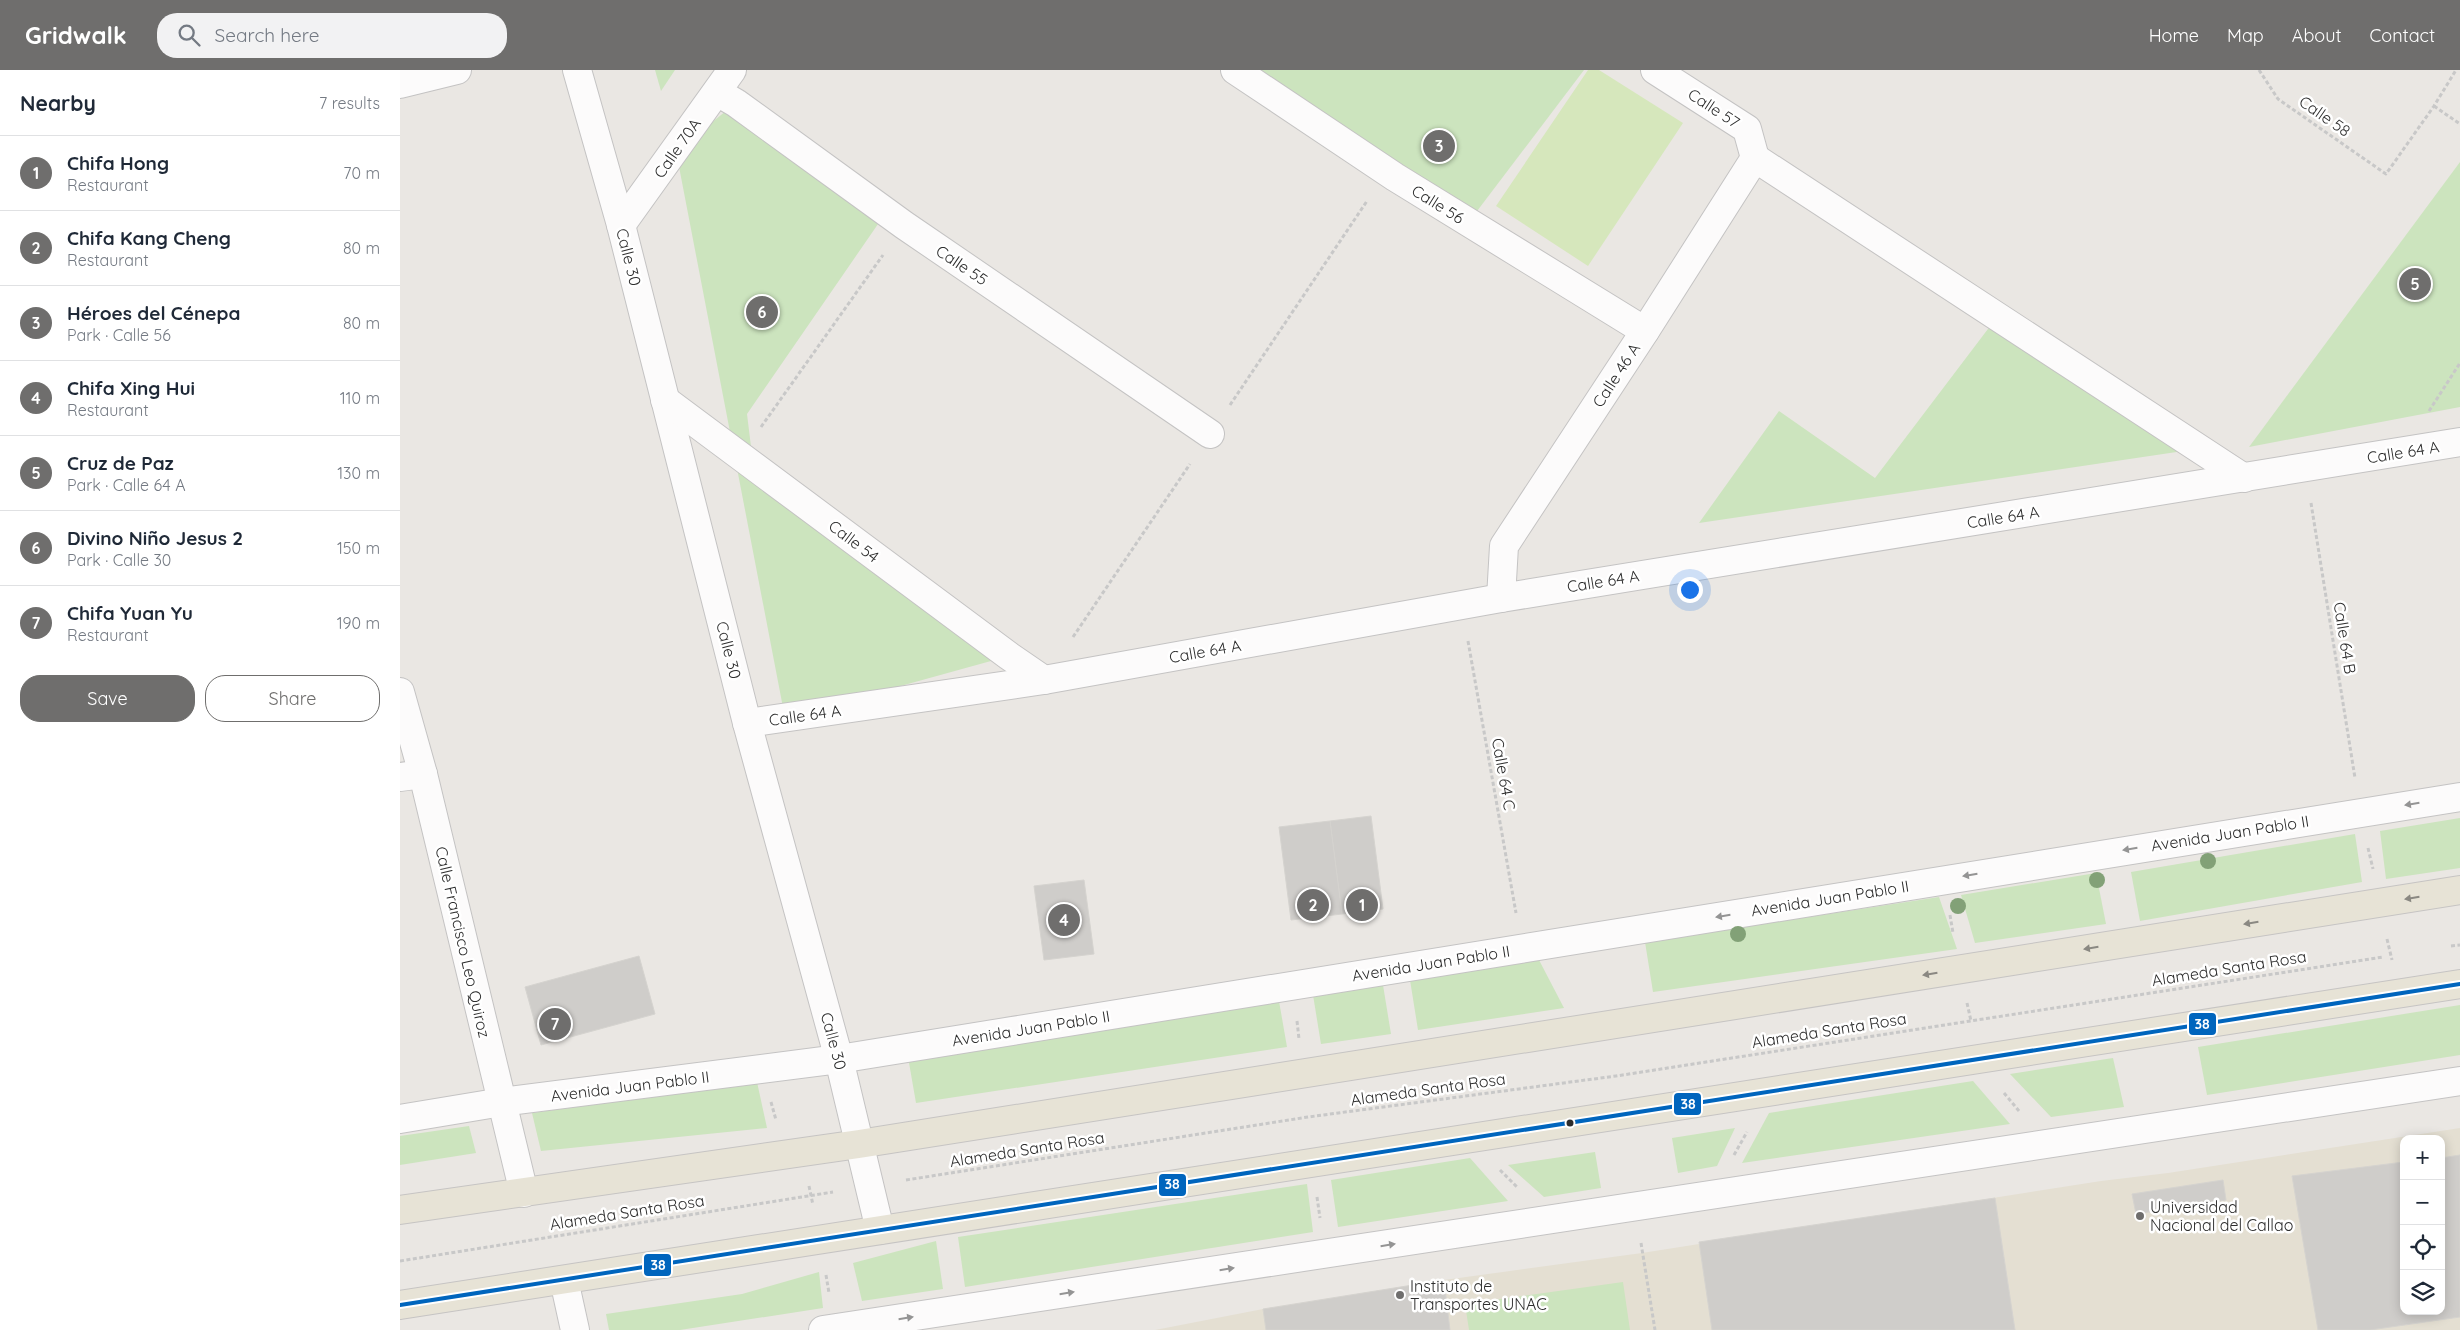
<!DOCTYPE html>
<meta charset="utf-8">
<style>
body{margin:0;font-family:Quicksand,sans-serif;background:#f2f2f3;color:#1f2937}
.controls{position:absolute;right:15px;bottom:15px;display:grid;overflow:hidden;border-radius:10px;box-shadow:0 2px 12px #0003}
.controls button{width:45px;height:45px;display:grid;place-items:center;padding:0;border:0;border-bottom:1px solid #e0e1e3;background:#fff;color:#1f2937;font:25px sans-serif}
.you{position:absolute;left:1289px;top:519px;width:18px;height:18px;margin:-12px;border:4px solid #fff;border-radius:50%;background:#1a73e8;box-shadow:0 0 0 8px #1a73e833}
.badge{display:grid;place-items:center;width:32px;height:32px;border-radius:50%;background:#6f6e6d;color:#fff;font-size:16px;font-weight:700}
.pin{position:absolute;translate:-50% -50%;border:2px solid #fff;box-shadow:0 1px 5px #0006}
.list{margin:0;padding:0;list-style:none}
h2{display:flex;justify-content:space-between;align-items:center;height:65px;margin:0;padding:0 20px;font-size:21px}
h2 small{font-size:16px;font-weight:400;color:#747a83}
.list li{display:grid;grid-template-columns:32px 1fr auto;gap:15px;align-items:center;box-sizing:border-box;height:75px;padding:0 20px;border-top:1px solid #e0e1e3}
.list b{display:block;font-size:19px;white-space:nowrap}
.list p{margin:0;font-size:16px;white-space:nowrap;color:#747a83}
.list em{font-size:16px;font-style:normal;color:#747a83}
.actions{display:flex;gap:10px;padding:15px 20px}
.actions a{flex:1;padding:11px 0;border:1px solid #6f6e6d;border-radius:20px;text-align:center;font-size:18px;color:#6f6e6d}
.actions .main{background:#6f6e6d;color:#fff}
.icon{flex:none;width:28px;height:28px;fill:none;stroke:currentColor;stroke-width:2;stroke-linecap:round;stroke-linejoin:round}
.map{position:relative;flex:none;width:2060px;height:1260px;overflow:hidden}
header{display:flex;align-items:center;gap:30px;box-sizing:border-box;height:70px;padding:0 25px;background:#6f6e6d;color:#fff}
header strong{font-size:24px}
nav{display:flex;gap:28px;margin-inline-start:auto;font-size:18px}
.search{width:350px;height:45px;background:#f2f2f3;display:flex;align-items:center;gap:12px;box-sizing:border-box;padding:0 18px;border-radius:20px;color:#747a83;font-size:19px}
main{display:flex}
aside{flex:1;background:#fff}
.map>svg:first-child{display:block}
.education{fill:#e4dfd2;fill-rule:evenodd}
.green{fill:#cce4be}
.pitch{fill:#d6e7bc}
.building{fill:#cfcdca;stroke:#d5d3cf}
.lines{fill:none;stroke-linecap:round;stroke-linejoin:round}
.minor-casing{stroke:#c4c3c3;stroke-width:30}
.major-casing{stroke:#c6c4c3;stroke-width:30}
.path{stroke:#c8c8c8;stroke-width:3;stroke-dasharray:4 2.5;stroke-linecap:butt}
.minor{stroke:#fcfbfb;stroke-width:28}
.major{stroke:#e7e3d6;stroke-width:28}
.bus-1-casing{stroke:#fff;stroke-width:8}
.bus-1{stroke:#0065bd;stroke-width:4}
.tree{fill:#82a177}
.oneway{fill:#949494}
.oneway2{fill:#8a8882}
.bus-dot{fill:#2d2d2d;stroke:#fff;stroke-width:2}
.poi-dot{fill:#6f6e6d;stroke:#fff;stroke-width:2}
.labels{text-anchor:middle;stroke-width:5;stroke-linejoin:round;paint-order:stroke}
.street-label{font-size:16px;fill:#2d2d2d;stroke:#fff}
.poi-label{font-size:16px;fill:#2d2d2d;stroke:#fff;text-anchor:start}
.line-badge{stroke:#fff;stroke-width:2}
.badge-label{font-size:14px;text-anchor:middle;font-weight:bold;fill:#fff}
</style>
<header>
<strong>Gridwalk</strong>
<div class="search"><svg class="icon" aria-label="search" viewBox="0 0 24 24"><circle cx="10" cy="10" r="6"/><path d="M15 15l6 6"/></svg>Search here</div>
<nav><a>Home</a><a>Map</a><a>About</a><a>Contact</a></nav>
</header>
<main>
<aside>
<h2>Nearby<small>7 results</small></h2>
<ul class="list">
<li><span class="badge">1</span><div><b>Chifa Hong</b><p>Restaurant</p></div><em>70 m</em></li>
<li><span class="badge">2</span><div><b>Chifa Kang Cheng</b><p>Restaurant</p></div><em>80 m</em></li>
<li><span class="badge">3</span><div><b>Héroes del Cénepa</b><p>Park · Calle 56</p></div><em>80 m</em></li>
<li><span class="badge">4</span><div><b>Chifa Xing Hui</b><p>Restaurant</p></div><em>110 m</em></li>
<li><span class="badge">5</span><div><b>Cruz de Paz</b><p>Park · Calle 64 A</p></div><em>130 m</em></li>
<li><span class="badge">6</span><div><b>Divino Niño Jesus 2</b><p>Park · Calle 30</p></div><em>150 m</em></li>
<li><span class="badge">7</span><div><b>Chifa Yuan Yu</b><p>Restaurant</p></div><em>190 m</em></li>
</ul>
<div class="actions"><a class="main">Save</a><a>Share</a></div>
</aside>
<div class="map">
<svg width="2060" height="1260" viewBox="0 0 2060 1260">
<rect width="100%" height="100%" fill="#eae7e3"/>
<!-- education -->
<path class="education" d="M2060,1058v202h-1305l108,-21 181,-29 198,-27 459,-72 67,-8zM2004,1069h37v172h-37z"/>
<!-- green -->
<g class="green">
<polygon points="255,0 275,0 261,21"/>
<polygon points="836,0 1184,0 1068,153"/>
<polygon points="336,33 487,141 347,344 353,393 609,586 385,648 276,81"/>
<polygon points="2060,92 2060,337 1849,377"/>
<polygon points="1594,251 1790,380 1299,453 1379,341 1475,408"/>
<polygon points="2060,748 2060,798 1986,809 1980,761"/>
<polygon points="1955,764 1962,812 1740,851 1731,802"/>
<polygon points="1696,803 1706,854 1575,873 1561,825"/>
<polygon points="1539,827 1557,879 1253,922 1245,872"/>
<polygon points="1139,890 1164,938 1018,960 1010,910"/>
<polygon points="983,915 991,964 921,974 913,925"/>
<polygon points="879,931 887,977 516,1033 508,987"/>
<polygon points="2060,935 2060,985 1807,1025 1798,977"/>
<polygon points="1713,988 1724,1037 1651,1047 1610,1004"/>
<polygon points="1573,1011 1610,1054 1342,1093 1369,1043"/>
<polygon points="357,1012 367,1058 141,1081 132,1043"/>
<polygon points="69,1056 76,1083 0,1095 0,1066"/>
<polygon points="1335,1058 1317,1096 1278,1103 1272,1068"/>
<polygon points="1195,1082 1201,1118 1144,1127 1108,1095"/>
<polygon points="1070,1088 1108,1131 938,1157 931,1110"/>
<polygon points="907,1114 913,1162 565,1217 558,1167"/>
<polygon points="536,1171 543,1219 462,1231 453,1193"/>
<polygon points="419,1202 423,1238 280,1260 209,1260 206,1244 342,1224"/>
<polygon points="1223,1212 1230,1260 1069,1260 1065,1234"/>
</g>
<!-- pitch -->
<polygon class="pitch" points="1188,0 1199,0 1283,53 1188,196 1096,136"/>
<!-- building -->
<g class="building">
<polygon points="971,746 983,839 942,844 930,751"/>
<polygon points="930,751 942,844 891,850 879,757"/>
<polygon points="684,810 694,884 644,890 634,816"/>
<polygon points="239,886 255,944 141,975 125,917"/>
<polygon points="2060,1085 2060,1247 1970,1260 1918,1260 1892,1106 2004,1092 2004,1241 2041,1241 2041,1088"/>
<polygon points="1823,1110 1826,1130 1736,1144 1732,1124"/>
<polygon points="1595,1128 1615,1260 1312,1260 1299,1172"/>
<polygon points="1044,1210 1050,1260 866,1260 863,1239"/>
</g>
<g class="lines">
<defs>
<g id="minor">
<polyline points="177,0 221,155 347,653 439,989 480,1160"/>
<polyline points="835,0 995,107 1245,261"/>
<polyline points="1255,0 1347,59 1355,88"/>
<polyline points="0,14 57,0"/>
<polyline points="317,22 336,33 504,155 810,364"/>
<polyline points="1355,88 1844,408"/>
<polyline points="221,155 332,0"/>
<polyline points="265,330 609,586 644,610"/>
<polyline points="1101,528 1104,476 1245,261 1355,88"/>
<polyline points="0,622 23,704 124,1123"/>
<polyline points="347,653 644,610 1101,528 2060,372"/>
<polyline points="0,707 23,704"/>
<polyline points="0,1049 102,1032 439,989 2060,727"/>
<polyline points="164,1210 175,1260"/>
<polyline points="423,1260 2060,1011"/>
</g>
<g id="major">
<polyline points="0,1140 459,1074 2060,820"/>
<polyline points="0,1235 2060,914"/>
</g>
</defs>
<!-- minor casing -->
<use href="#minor" class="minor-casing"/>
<!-- major casing -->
<use href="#major" class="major-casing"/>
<!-- path -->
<g class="path">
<polyline points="1859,0 1878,29 1986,104 2034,36 2056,0"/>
<polyline points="2034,36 2060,54"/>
<polyline points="830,335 967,131"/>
<polyline points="2029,341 2060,293"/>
<polyline points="361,357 483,185"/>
<polyline points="1911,433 1955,708"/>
<polyline points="673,567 790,394"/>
<polyline points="1068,571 1116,843"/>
<polyline points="1968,778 1973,799"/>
<polyline points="1550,845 1553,863"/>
<polyline points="1987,869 1992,890"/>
<polyline points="2051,876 2060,875"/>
<polyline points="1567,933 1571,951"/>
<polyline points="897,951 899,969"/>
<polyline points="1604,1023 1619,1041"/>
<polyline points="371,1032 376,1050"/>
<polyline points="1334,1085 1347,1062"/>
<polyline points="1100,1100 1118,1118"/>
<polyline points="506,1110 908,1047 1216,1006 1983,887"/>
<polyline points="409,1116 413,1135"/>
<polyline points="917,1127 920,1148"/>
<polyline points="1241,1173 1255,1260"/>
<polyline points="0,1191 433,1122"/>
<polyline points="426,1205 429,1223"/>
</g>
<!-- minor -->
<use href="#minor" class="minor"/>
<!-- major -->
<use href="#major" class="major"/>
<defs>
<polyline id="bus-1" points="0,1235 2060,914"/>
</defs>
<!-- bus-1 casing -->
<use href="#bus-1" class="bus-1-casing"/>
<!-- bus-1 -->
<use href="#bus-1" class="bus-1"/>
</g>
<!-- trees -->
<g class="tree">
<circle cx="1808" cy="791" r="8"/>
<circle cx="1697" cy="810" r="8"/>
<circle cx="1558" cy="836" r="8"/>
<circle cx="1338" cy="864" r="8"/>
</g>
<!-- one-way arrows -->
<defs><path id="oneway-solid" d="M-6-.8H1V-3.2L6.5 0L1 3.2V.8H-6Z" transform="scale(1.25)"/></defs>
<g class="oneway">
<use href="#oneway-solid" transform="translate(2012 734) rotate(171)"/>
<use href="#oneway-solid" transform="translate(1730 779) rotate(171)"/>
<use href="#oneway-solid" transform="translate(1570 805) rotate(171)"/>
<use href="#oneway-solid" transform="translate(1323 846) rotate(171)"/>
<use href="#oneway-solid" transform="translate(988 1175) rotate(-9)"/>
<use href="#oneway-solid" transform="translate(827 1199) rotate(-9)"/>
<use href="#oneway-solid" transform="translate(667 1223) rotate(-9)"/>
<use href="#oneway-solid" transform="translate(506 1248) rotate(-9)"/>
</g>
<g class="oneway2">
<use href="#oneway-solid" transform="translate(2012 828) rotate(171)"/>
<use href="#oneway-solid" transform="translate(1851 853) rotate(171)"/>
<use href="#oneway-solid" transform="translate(1691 878) rotate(171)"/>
<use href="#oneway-solid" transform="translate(1530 904) rotate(171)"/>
</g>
<!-- markers -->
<circle class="bus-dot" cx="1170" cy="1053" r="4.5"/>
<g class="poi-dot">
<circle cx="1740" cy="1146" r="5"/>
<circle cx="1000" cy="1225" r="5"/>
</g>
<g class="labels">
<!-- street labels -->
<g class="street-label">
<text transform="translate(1314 38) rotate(33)" y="6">Calle 57</text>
<text transform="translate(1925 46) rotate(35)" y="6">Calle 58</text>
<text transform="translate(277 78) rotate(-55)" y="6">Calle 70A</text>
<text transform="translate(1038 134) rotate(32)" y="6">Calle 56</text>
<text transform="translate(229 187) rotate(76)" y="6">Calle 30</text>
<text transform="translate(562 195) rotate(34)" y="6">Calle 55</text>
<text transform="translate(1216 305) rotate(-57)" y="6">Calle 46 A</text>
<text transform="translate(2003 382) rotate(-9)" y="6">Calle 64 A</text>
<text transform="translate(1603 447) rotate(-9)" y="6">Calle 64 A</text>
<text transform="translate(454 471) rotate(37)" y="6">Calle 54</text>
<text transform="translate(1203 511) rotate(-9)" y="6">Calle 64 A</text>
<text transform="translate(1945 568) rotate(81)" y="6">Calle 64 B</text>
<text transform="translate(329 580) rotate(76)" y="6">Calle 30</text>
<text transform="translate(805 581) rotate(-10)" y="6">Calle 64 A</text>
<text transform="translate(405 645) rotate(-8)" y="6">Calle 64 A</text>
<text transform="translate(1104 704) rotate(80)" y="6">Calle 64 C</text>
<text transform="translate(1830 763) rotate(-9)" y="6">Avenida Juan Pablo II</text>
<text transform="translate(1430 828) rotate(-9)" y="6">Avenida Juan Pablo II</text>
<text transform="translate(63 872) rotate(77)" y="6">Calle Francisco Leo Quiroz</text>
<text transform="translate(1031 893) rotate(-9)" y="6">Avenida Juan Pablo II</text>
<text transform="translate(1829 898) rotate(-9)" y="6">Alameda Santa Rosa</text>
<text transform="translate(631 958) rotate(-9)" y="6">Avenida Juan Pablo II</text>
<text transform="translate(1429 960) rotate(-9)" y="6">Alameda Santa Rosa</text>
<text transform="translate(434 971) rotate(75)" y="6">Calle 30</text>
<text transform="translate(230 1016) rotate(-7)" y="6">Avenida Juan Pablo II</text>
<text transform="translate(1028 1019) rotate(-8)" y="6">Alameda Santa Rosa</text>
<text transform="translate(627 1079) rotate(-9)" y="6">Alameda Santa Rosa</text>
<text transform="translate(227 1142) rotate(-9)" y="6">Alameda Santa Rosa</text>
</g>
<!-- poi labels -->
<g class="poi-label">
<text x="1750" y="1143">Universidad<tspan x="1750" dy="18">Nacional del Callao</tspan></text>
<text x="1010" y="1222">Instituto de<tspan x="1010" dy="18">Transportes UNAC</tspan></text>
</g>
</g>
<g class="line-badge">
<rect x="1788" y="942" width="29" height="24" rx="5" fill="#0065bd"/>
<rect x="1273" y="1022" width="29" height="24" rx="5" fill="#0065bd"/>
<rect x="758" y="1103" width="29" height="24" rx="5" fill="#0065bd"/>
<rect x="243" y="1183" width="29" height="24" rx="5" fill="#0065bd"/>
</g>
<g class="badge-label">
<text x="1802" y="959">38</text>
<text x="1288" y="1039">38</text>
<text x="772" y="1119">38</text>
<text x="258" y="1200">38</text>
</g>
</svg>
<div class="controls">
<button>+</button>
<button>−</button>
<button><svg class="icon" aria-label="locate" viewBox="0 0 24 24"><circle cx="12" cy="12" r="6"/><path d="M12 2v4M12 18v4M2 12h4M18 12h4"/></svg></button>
<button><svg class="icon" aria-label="layers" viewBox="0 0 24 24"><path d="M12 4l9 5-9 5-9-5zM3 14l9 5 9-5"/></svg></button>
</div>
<div class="you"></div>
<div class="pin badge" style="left:962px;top:835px">1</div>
<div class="pin badge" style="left:913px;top:835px">2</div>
<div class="pin badge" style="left:1039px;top:76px">3</div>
<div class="pin badge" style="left:664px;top:850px">4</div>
<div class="pin badge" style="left:2015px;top:214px">5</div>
<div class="pin badge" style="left:362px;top:242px">6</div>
<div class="pin badge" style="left:155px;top:954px">7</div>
</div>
</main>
